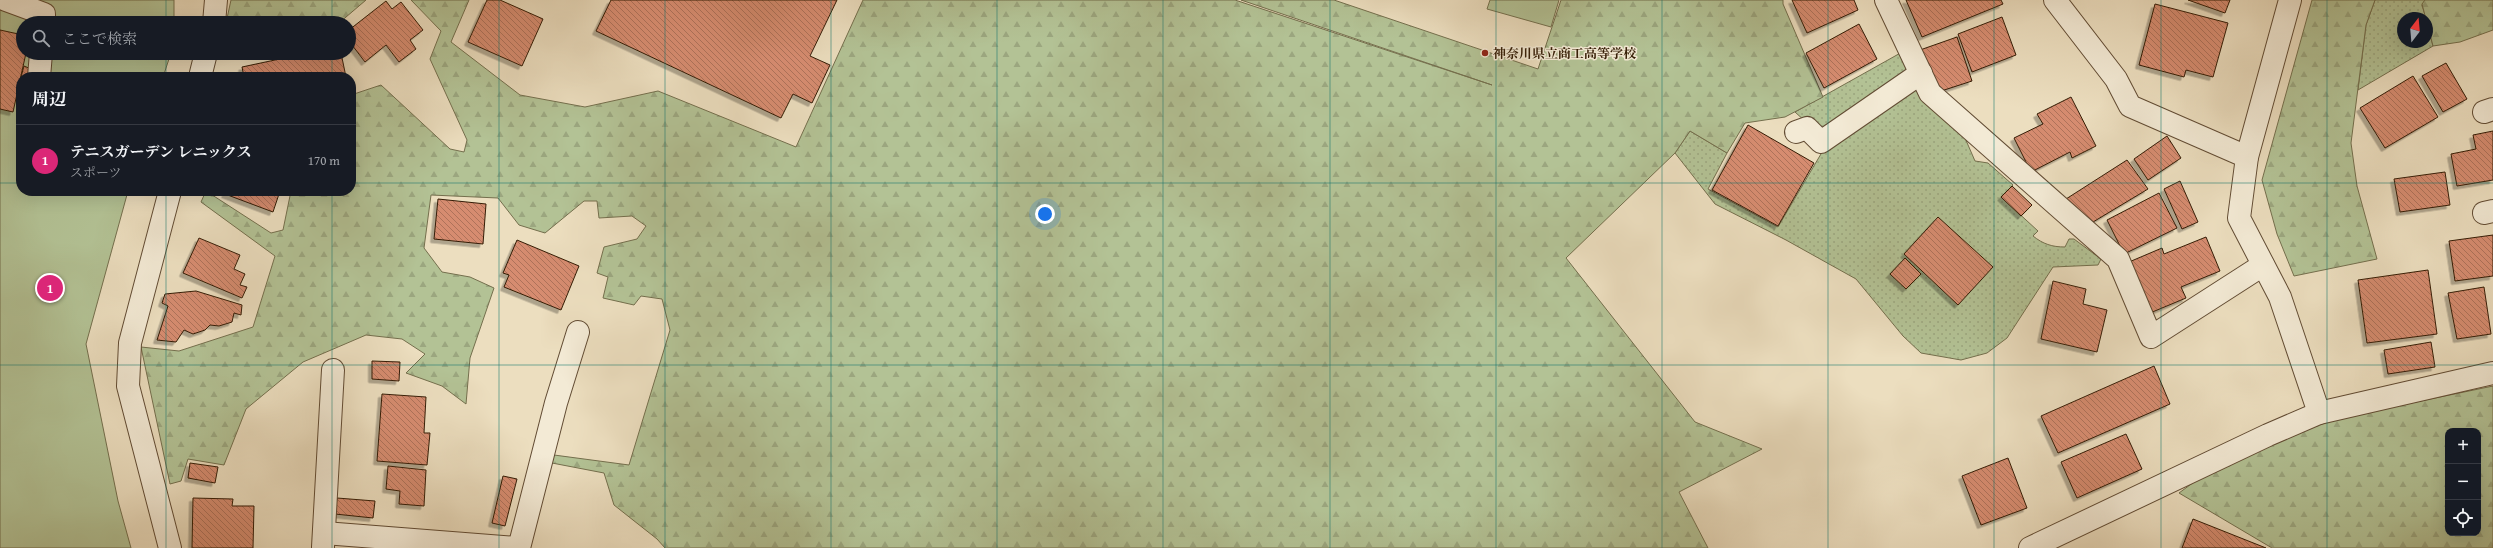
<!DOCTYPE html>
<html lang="ja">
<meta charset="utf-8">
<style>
body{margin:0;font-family:"Gentium Book Plus","Noto Serif JP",serif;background:#20242c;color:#f1f3f6}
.controls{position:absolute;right:12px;bottom:12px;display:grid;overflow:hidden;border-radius:8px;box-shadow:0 4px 16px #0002}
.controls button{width:36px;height:36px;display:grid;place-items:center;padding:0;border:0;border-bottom:1px solid #363941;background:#171b24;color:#f1f3f6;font:20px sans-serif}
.compass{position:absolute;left:2397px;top:12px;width:36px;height:36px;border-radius:50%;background:#171b24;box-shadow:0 4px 16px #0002;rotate:16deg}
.you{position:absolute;left:1045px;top:214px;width:14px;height:14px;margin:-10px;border:3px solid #fff;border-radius:50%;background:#1a73e8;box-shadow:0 0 0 6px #1a73e833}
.badge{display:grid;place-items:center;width:26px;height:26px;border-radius:50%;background:#db2777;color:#fff;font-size:13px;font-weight:700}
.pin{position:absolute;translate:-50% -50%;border:2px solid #fff;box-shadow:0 1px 4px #0006}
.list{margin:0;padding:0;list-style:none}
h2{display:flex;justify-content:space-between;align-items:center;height:52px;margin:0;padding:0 16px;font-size:17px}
h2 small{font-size:13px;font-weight:400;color:#9ea1a6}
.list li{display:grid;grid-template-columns:26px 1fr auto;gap:12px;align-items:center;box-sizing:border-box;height:72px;padding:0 16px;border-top:1px solid #363941}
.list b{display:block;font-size:15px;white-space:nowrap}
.list p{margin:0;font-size:13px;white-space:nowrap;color:#9ea1a6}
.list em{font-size:13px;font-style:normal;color:#9ea1a6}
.icon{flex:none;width:22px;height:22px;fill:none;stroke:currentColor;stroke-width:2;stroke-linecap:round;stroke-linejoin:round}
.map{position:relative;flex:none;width:2493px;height:548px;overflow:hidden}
.search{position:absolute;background:#171b24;box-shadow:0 4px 16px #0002;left:16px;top:16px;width:340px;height:44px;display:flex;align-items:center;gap:10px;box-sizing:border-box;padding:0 14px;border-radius:22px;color:#9ea1a6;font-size:15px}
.panel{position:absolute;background:#171b24;box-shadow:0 4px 16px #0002;left:16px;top:72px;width:340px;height:124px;border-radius:16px}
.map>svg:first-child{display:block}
.grass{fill:url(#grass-dots);stroke:#746f4d}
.forest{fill:url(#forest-firs);stroke:#746f4d;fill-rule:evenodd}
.pitch{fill:#b3c295;stroke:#746f4d}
.building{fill:url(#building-back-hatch);stroke:#341c05;filter:url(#shadow)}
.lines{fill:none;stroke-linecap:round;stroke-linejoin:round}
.lane-casing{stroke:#624c34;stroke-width:24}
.street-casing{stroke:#624c34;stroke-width:24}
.lane{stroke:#f3ead5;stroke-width:22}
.street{stroke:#f3ead5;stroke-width:22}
.grid{fill:none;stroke:#0f766e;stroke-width:1;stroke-opacity:0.55}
.poi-dot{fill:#8f2418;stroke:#f3ead5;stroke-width:1.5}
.labels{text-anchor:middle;stroke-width:3;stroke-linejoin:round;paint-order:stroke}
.poi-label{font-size:13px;font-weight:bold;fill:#341c05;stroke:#f3ead5;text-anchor:start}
</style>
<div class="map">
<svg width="2493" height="548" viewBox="0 0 2493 548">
<defs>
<pattern id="grass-dots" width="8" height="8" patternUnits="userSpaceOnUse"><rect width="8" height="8" fill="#b3c295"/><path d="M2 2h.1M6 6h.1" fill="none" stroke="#9ba67f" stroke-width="1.8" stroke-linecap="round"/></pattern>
<pattern id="forest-firs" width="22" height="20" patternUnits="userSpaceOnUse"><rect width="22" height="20" fill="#b3c295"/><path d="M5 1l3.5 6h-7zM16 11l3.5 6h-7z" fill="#9ba67f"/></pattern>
<pattern id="building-back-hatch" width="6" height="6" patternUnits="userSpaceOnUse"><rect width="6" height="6" fill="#d68c70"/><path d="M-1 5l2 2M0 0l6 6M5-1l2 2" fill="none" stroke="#ae725a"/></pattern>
<filter id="shadow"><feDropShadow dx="-3.5" dy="3.5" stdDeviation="0" flood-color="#0004"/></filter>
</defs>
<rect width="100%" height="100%" fill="#ecdebf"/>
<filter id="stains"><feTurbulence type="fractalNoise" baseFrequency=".005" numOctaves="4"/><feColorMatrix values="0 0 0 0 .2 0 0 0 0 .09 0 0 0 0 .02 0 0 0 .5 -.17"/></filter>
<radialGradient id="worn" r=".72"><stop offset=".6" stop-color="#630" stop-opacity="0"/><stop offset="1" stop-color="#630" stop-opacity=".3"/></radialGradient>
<!-- grass -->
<g class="grass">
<polygon points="2375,0 2425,0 2422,5 2426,18 2403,18 2403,42 2427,42 2427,22 2433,46 2358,90 2366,25"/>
<path d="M1904,51l61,87 10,23 13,2 25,22 -12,12 37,34 -5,5c10,8 19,11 32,11l4,-8h5l27,20 -3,6 -45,2 -46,71 -20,15 -26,7 -40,-7 -18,-17 -47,-57 -70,-39 -71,-36 -40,-51 15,-22 37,22 -19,36 70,38 50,-85 -33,-30z"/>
</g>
<!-- forest -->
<g class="forest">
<polygon points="231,0 366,0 339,23 226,23"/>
<polygon points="411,0 469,0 451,42 520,95 585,107 658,91 796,147 863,0 1235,0 1492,85 1241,0 1334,0 1538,69 1561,0 1783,0 1783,4 1823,97 1785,117 1745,123 1727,153 1690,131 1675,153 1566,258 1695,422 1762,449 1679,492 1708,548 665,548 657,539 614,505 604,473 552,463 554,455 629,465 670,330 662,299 641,296 634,305 603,298 608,277 597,273 604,247 637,239 646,226 632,216 599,218 597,201 584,201 545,233 519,225 498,198 431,195 424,248 442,272 470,277 494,288 470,358 466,404 442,386 406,373 425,354 402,339 366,335 303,362 246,409 224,465 188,459 181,481 170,484 141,347 179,351 253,327 275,256 201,202 206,191 271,233 283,230 291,191 351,191 351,95 381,85 450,149 464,152 467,140 430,59 441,31"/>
<polygon points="2312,0 2375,0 2366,25 2351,143 2357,186 2377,259 2294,276 2277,234 2262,180"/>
<polygon points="2425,0 2493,0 2493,30 2460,42 2433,46 2422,4"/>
<path d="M2493,386v162h-221l-93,-55 30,-22 120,-51zM2448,431h30v102h-30z"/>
</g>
<!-- pitch -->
<g class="pitch">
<polygon points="0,0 174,0 174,23 23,23 23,53 171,53 163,77 21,77 21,191 128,191 86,344 118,501 131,548 0,548"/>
<polygon points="1490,0 1559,0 1551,27 1487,9"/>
</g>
<!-- building -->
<g class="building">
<polygon points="487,0 500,0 543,19 522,66 468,42"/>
<polygon points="611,0 837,0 810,56 830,65 812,103 793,94 781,118 596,31"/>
<polygon points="1792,0 1854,0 1858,10 1807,33"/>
<polygon points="1906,0 2001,0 2003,4 1922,37"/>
<polygon points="2188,0 2230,0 2225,13"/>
<polygon points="386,1 392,9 401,2 423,30 410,40 416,49 399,62 386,45 365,62 349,41 349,30"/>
<polygon points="2155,4 2228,23 2213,77 2186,70 2184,77 2139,65"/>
<polygon points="2002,17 2016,55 1972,72 1958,34"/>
<polygon points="1859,24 1877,59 1824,88 1806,53"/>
<polygon points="0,30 23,35 23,53 26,53 13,112 0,109"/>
<polygon points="1957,37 1972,81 1935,93 1920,50"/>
<polygon points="308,53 341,53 346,77 244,77 242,67"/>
<polygon points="2446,63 2467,99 2443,112 2422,76"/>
<polygon points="24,66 31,69 29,77 21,77"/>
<polygon points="2413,76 2438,117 2385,148 2360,108"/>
<polygon points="2071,97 2096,146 2072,158 2070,152 2031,172 2014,138 2043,124 2037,114"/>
<polygon points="1748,125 1814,163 1778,226 1712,190"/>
<polygon points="2493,131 2493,180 2457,186 2451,154 2476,149 2473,135"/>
<polygon points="2167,136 2181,158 2148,180 2134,159"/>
<polygon points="2127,160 2148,189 2093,222 2066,199"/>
<polygon points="2445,172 2450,205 2400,212 2394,179"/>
<polygon points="2180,181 2198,222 2182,229 2164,189"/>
<polygon points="2012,186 2032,205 2021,216 2001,197"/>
<polygon points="227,191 280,191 273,212 225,194"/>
<polygon points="2159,193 2177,228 2124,254 2107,220"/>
<polygon points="438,199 486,204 483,244 434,239"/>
<polygon points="1938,217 1993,267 1958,305 1904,254"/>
<polygon points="2493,235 2493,276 2455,281 2449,241"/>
<polygon points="2206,237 2220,271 2181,287 2186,298 2150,313 2129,262 2162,248 2164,254"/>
<polygon points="199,238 240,255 234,269 245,274 240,285 247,287 242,298 183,273"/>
<polygon points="517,240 579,266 561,310 504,287 509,275 503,273"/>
<polygon points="1905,258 1921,274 1906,289 1890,274"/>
<polygon points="2428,270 2437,334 2367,343 2358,280"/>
<polygon points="2053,281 2086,289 2083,304 2107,310 2097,352 2041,339"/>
<polygon points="2484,287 2491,334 2457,339 2448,293"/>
<polygon points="196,291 242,305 241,315 234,313 232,322 219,326 210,325 205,330 193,334 184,330 176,342 157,340 168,306 162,303 165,294"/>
<polygon points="2431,342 2435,367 2388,374 2384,350"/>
<polygon points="372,361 400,362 399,381 372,379"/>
<polygon points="2154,366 2170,404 2058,453 2041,416"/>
<polygon points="382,394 426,397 424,433 430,433 427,465 377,461"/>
<polygon points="2126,434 2142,469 2077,498 2061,462"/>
<polygon points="2008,458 2027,508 1981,525 1962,476"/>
<polygon points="190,463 218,467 215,483 188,478"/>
<polygon points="388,466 426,470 424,506 399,504 400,491 386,489"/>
<polygon points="503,476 517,479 505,526 492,523"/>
<polygon points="193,498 233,499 232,506 254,506 253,548 192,548"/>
<polygon points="337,498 375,501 373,518 335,514"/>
<polygon points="2193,519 2266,548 2182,548"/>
</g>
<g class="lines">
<defs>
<g id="lane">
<polyline points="6,0 44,14 44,23"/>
<polyline points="1886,0 1930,93 2118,259 2151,337 2263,265"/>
<polyline points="214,23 216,0"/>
<polyline points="39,77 41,53"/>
<polyline points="200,77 206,53"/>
<polyline points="2484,112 2493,109"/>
<polyline points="1796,132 1807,128 1821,142 1921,73"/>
<polyline points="170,191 130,343 128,386 170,548"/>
<polyline points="2484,213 2493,211"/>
<polyline points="324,533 516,548"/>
<polyline points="323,547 333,370"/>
<polyline points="519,548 556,403 578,332"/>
</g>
<g id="street">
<polyline points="2055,0 2116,79 2130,106 2247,157"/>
<polyline points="2319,413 2493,373"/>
<polyline points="2030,548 2268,435 2319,413 2280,297 2239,218 2247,157 2290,0"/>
</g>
</defs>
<!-- lane casing -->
<use href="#lane" class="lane-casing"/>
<!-- street casing -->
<use href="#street" class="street-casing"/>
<!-- lane -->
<use href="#lane" class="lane"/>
<!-- street -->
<use href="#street" class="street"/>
</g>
<!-- grid -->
<path class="grid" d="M166,0v23M332,0v23M499,0v548M665,0v548M831,0v548M997,0v548M1163,0v548M1330,0v548M1496,0v548M1662,0v548M1828,0v548M1994,0v548M2161,0v548M2327,0v548M166,53v24M332,53v24M0,183h21M351,183h2142M166,191v357M332,191v357M0,365h2493"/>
<!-- markers -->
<circle class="poi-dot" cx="1485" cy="53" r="4"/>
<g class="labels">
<!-- poi labels -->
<g class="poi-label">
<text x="1493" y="58">神奈川県立商工高等学校</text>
</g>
</g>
<rect width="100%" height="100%" filter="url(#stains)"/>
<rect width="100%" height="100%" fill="url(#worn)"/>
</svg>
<div class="controls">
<button>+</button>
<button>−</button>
<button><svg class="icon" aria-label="locate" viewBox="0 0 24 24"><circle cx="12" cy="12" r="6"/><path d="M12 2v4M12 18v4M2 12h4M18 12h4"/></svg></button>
</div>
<svg class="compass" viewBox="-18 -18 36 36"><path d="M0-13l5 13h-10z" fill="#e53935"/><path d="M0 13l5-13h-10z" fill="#9ea1a6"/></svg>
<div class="you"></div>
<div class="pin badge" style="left:50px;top:288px">1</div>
<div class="search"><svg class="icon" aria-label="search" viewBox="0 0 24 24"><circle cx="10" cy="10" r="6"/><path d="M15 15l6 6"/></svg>ここで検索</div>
<section class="panel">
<h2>周辺<small></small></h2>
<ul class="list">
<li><span class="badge">1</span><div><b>テニスガーデン レニックス</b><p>スポーツ</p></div><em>170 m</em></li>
</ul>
</section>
</div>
